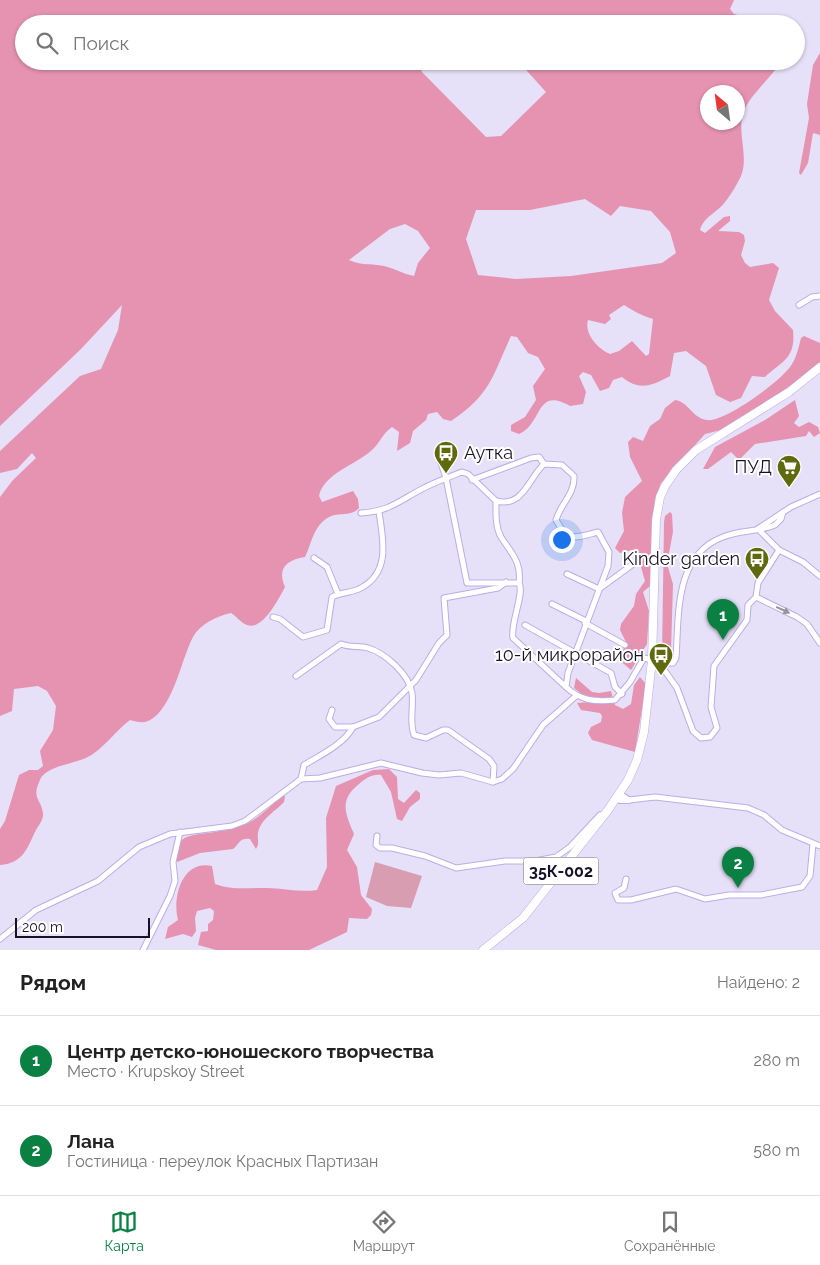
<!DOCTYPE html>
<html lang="ru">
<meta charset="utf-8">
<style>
body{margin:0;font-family:Raleway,sans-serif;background:#f2f2f2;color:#222}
.compass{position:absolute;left:700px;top:85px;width:45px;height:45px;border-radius:50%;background:#fff;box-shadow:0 1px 4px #0004;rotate:331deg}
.scale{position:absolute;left:15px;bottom:12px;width:135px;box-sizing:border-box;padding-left:5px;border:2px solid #181227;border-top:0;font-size:14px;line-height:18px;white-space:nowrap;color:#181227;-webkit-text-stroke:4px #fff;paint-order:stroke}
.you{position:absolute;left:561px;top:539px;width:18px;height:18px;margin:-12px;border:4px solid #fff;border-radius:50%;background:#1a73e8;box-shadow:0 0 0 8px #1a73e833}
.badge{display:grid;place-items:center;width:32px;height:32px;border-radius:50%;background:#0b8043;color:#fff;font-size:16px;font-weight:700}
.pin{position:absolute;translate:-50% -41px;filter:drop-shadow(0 1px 2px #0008)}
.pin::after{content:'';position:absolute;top:26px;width:18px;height:15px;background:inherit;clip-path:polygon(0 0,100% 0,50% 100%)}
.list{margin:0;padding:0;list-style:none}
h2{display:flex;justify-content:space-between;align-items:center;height:65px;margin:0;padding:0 20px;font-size:21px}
h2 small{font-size:16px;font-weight:400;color:#767676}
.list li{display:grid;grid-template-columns:32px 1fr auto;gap:15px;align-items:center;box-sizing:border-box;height:90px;padding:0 20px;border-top:1px solid #e0e0e0}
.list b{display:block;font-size:19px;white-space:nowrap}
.list p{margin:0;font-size:16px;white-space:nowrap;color:#767676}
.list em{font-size:16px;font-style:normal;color:#767676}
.icon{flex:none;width:28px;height:28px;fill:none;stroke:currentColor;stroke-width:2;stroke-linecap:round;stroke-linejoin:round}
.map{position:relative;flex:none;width:820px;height:950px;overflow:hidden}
.search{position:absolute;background:#fff;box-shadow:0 1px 4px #0004;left:15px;right:15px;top:15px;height:55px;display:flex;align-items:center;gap:12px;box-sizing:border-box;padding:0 18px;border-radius:28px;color:#767676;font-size:19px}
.sheet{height:245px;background:#fff}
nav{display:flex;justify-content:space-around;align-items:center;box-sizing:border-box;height:70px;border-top:1px solid #e0e0e0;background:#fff;font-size:14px;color:#767676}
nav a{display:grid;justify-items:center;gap:2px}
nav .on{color:#0b8043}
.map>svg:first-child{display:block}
.green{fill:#d99db2}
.forest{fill:#e593b1;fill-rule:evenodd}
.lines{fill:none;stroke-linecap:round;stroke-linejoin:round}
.minor-casing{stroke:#bcade7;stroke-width:7}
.major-casing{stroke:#bcade7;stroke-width:8}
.highway-casing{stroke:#bcade7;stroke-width:9}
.minor{stroke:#fff;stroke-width:5}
.major{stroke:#fff;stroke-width:6}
.highway{stroke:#fff;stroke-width:8}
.oneway{fill:#97949e}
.labels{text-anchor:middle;stroke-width:4;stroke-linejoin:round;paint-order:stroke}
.shield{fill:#fff;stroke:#5d5968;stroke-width:1}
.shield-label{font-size:16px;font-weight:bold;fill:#181227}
.poi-label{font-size:18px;fill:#181227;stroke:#fff;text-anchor:end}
</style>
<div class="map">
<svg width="820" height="950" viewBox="0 0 820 950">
<rect width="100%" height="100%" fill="#e6e0f8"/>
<!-- green -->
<polygon class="green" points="375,862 422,876 411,908 387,906 366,897"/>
<!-- forest -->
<g class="forest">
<path d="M0,0h734l-4,9 4,5 12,3 9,7h-731v37h410l-13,10 65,66 15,-1 45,-44 -28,-31h263c-10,18 -33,35 -38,53 -6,19 6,43 -2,62 -4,8 -10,19 -16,26 -8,11 -21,14 -25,28l5,3 19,-16 6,-1v5l-12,10 21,1 5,3 1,6 -4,14 4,8 5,4 23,-4 6,5 -10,32 6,11 18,19c3,29 -11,31 -28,47l-13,-1 -11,22 -11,4 -14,-7 -10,-29 -20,-15 -12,2 -4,23c-18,10 -31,15 -48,1l-9,3 -4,8 -9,3 -9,-16 -8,-3 -4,4 7,16 -3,12 -13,2c-35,-20 -27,18 -51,28l-8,-3v-6l14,-8 11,-17 -3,-14 12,-17 -7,-12 -10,-4 -11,-16 -6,-1c-19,41 -20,58 -60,85l-8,-2 -6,-7 -9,2 -2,6 -13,11 -3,12 -13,8 2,-19 -7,-5c-10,7 -12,16 -20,23 -16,15 -48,23 -53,46l3,6 31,-11 5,8 1,9c-8,9 -20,4 -30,9 -16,9 -17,26 -24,40 -19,3 -28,12 -20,30 -6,11 -22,44 -38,38 -6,-2 -11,-9 -16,-12 -14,3 -31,11 -38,24 -12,22 -21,78 -48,85 -4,1 -11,-1 -15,-2 -15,11 -27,30 -44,38 -13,6 -40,8 -46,22 -9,19 1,18 3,33 1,6 -4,12 -7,17 -9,18 -12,33 -36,35v-36l5,-8 14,-46 10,-5h9l5,-4 -3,-15 13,-21 3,-24 -9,-15 -9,-5 -24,3 -2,22 -12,5v-219l13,-17 23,-22 -4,-5 -15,16 -17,4v-22l80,-75 21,-7 17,-39 4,-25 -41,44 -81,77zM708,92h30v30h-30zM585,199l26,17 9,-10 31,5 19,21 6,21 -14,10 -91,13 -55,3 -38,-4 -12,-36 10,-29h54zM405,224l13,7 12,17 -12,15 -4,13c-11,-2 -20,-8 -30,-10 -13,-3 -23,0 -35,-6l41,-31zM624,305c9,6 19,11 29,14l-4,35 -3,2 -14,-15 -13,10 -9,3c-12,-5 -26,-20 -22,-34l17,4 6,-5 -2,-4z"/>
<polygon points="820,53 820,135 813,133 808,163 801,175 799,173 809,118 807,104 813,65"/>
<path d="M804,336l16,7v20l-33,29 -62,37 -20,5 -44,49 -6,16 -5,87 -7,6 6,19 -2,33 -16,26 -14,-12 10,-14 -7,-14 1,-6 13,-18 2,-12 9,-13 -8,-28 -5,-3 -12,3 -5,-5 9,-17 -2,-18 3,-16 17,-16 -12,-24 -2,-15 5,-5 10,4 7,-15 10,-7 5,-11 10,-8c14,2 17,18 32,20 17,3 76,-40 85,-56 5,-8 7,-18 9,-26z"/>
<polygon points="795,400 799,416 794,423 799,427 809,422 818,427 820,433 814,437 809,431 806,436 755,444 739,460 731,452 708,469 703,469 715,447 765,420"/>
<polygon points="670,512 672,514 673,532 667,564 673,584 671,650 670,659 667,660 662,656 664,522 665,516"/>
<polygon points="640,677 646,684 635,752 592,740 588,733 591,727 601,722 602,716 600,713 581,710 577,703 592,702 574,688 576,678 592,692 599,693 611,691 615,705 623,709 631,704 634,685"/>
<path d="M389,769l8,8 1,22 6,4 12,-13 4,3v6l-10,8 -8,14 -5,-2 -6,-27 -10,-17c-9,-1 -15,3 -22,9 -20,16 -14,29 -5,50l-7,16 10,17 4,28 11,14 -1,6 -4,4 -18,-1 -2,14 -38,18h-93l-18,-5 3,-13 7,-1v-7l5,-4 1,-9 -4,-3 -13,3 -2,7 1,13 -4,6 -9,-3 -18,5 3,-12 10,-7c-6,-22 4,-61 34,-54l3,18c16,6 31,4 47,4 19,-1 36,5 55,2l10,-23 -1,-49 10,-32 37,-16z"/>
<path d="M282,796h3l-1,6c-9,10 -23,16 -26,31 -1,7 2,10 -2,16l-6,-10c-10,-2 -11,5 -17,10l-33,4 -23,9c-2,-25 8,-26 30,-29 12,-1 26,-5 38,-9 14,-5 26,-19 37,-28z"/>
</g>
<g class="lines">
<defs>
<g id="minor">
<polyline points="799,305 812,297 820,296"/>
<path d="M438,454l8,24 21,105h52c6,10 -9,40 -6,55l53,49"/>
<polyline points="472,480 531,458 539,457 544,464"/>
<path d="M496,501c0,12 -1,25 5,36 10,16 21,25 18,46"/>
<path d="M361,513c29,-2 36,-11 61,-24 13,-7 27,-12 40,-17l6,2 28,27c27,7 32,-22 48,-37l18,1 12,11c1,18 -13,27 -18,44 13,24 21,17 42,12l11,20 -1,14 -40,107 -2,14c15,14 29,15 49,13l15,-18 14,-24 8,2"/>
<polyline points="759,528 791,507 820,494"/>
<polyline points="758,529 779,550 803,562 820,576"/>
<polyline points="779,550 758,583 756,597 797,617 807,624 820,643"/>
<polyline points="314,558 327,567 338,594"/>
<polyline points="567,574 599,589 636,562"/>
<polyline points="552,604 586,621"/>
<path d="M273,617l7,2 23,18 24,-7 5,-33c9,-5 20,-4 29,-9 30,-16 22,-49 18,-76"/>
<polyline points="585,623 625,645"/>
<polyline points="525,625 611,673 615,687 622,694"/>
<polyline points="655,657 677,688 693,731 701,738 710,737 717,728 711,707 714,666 747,620 748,605 756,597"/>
<path d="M652,664l21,-1 3,-5c3,-43 -2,-103 47,-121 16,-7 36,-5 52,-12l6,-6 2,-7"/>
<path d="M296,676l45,-32c9,4 18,1 27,4 17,5 41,26 44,45 2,14 -3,28 2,42l12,3 17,-8h5l41,29 5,7 -1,16"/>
<polyline points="332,710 329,719 335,727 353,727 379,717 416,680 439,643 447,635 444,598 498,588 506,582"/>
<path d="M301,779l3,-14c17,-10 40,-21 49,-38"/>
<polyline points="623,796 629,800 655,797 748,808 764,815 782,830 820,846"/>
<polyline points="377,836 376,845 380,848 392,848 425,856 456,868 505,861 535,861 556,857 570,847 600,815"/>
<polyline points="626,879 624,888 615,893 618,900 631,900 676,889 705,899 729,895 761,895 802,887 810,876 813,844"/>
<polyline points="0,939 36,910 98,881 139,847 170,834 232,826 245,821 301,779 320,778 381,763 422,773 439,775 461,773 493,782 502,779 513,769 543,725 576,696"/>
<polyline points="143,950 170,896 175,881 173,862 180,832"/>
</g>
<polyline id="major" points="620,800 629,800"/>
<polyline id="highway" points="483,950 523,918 608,810 628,780 637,760 644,732 652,660 656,520 660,497 665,486 676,470 696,450 789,392 820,367"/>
</defs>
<!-- minor casing -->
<use href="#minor" class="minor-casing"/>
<!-- major casing -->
<use href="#major" class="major-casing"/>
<!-- highway casing -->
<use href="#highway" class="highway-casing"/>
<!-- minor -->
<use href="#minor" class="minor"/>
<!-- major -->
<use href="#major" class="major"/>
<!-- highway -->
<use href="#highway" class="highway"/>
</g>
<!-- one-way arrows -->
<defs><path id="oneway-solid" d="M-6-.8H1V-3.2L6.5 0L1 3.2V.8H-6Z" transform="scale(1.25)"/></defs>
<use class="oneway" href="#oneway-solid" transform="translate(783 610) rotate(25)"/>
<!-- icons -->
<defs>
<symbol id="bus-pin" viewBox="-11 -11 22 30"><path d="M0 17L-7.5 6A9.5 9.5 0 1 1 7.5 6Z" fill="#5f690d" stroke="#fff"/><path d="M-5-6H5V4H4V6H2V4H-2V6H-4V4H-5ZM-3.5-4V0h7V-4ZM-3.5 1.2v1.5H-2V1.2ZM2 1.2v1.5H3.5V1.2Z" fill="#fff"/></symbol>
<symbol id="supermarket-pin" viewBox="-11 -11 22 30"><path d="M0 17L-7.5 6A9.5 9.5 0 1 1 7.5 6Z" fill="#5f690d" stroke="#fff"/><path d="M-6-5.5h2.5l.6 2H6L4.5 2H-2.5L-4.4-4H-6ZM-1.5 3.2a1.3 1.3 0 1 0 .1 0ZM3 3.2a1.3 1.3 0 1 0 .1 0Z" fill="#fff"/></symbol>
</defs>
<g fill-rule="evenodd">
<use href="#bus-pin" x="432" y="439" width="28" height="38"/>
<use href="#supermarket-pin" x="775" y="453" width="28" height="38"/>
<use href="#bus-pin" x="743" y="545" width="28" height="38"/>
<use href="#bus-pin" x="647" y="641" width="28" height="38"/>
</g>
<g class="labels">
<!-- shield labels -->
<rect class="shield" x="523.5" y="857.5" width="75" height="27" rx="4"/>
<g class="shield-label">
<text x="561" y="877">35К-002</text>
</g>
<!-- poi labels -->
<g class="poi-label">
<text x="464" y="459" text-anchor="start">Аутка</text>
<text x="772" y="473">ПУД</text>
<text x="740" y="565">Kinder garden</text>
<text x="644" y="661">10-й микрорайон</text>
</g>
</g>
</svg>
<svg class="compass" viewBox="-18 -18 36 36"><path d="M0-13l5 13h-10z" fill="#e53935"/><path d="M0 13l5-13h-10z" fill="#767676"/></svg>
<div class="scale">200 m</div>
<div class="you"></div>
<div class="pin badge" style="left:723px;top:640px">1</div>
<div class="pin badge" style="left:738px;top:888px">2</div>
<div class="search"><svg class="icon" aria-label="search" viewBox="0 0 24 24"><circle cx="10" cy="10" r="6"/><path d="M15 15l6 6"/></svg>Поиск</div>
</div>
<section class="sheet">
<h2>Рядом<small>Найдено: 2</small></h2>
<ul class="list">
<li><span class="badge">1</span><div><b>Центр детско-юношеского творчества</b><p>Место · Krupskoy Street</p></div><em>280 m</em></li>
<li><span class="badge">2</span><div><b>Лана</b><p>Гостиница · переулок Красных Партизан</p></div><em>580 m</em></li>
</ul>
</section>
<nav>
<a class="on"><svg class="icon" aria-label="map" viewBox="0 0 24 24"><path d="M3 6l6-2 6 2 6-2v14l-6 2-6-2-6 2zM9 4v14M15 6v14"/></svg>Карта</a>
<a><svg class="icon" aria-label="directions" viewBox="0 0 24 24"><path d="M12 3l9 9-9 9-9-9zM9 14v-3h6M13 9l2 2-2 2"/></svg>Маршрут</a>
<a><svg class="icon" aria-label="saved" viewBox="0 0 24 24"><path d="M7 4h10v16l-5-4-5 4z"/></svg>Сохранённые</a>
</nav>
